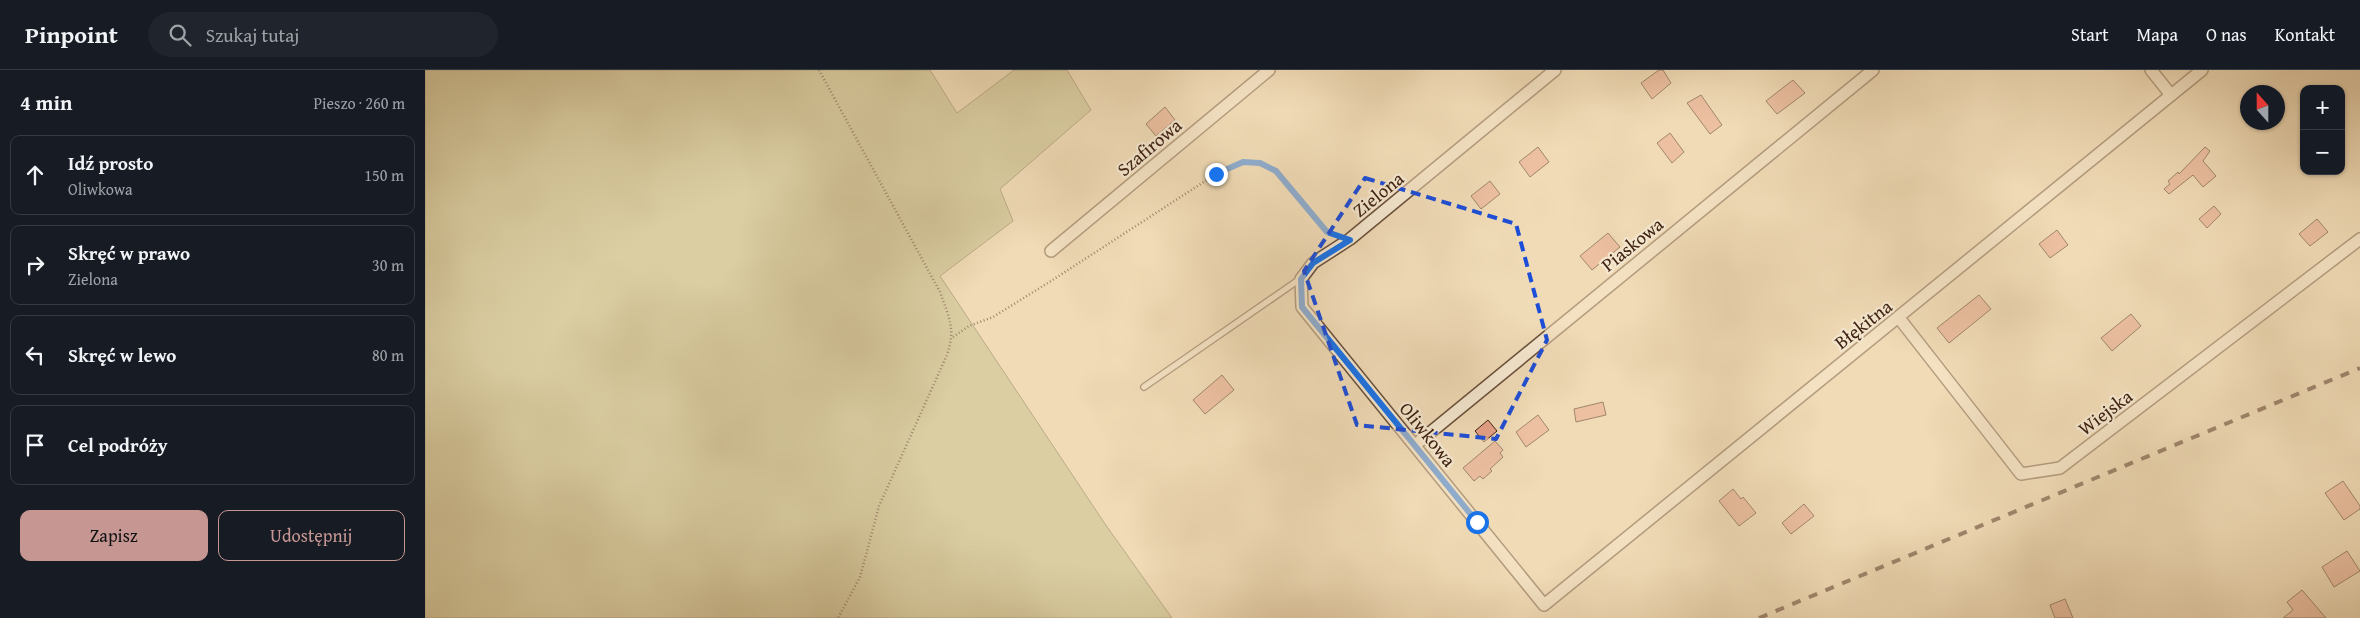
<!DOCTYPE html>
<html lang="pl">
<meta charset="utf-8">
<style>
body{margin:0;font-family:"Gentium Book Plus",serif;background:#20242c;color:#f1f3f6}
.controls{position:absolute;right:15px;top:15px;display:grid;overflow:hidden;border-radius:10px;box-shadow:0 1px 4px #0004}
.controls button{width:45px;height:45px;display:grid;place-items:center;padding:0;border:0;border-bottom:1px solid #363941;background:#171b24;color:#f1f3f6;font:25px sans-serif}
.compass{position:absolute;left:1815px;top:15px;width:45px;height:45px;border-radius:50%;background:#171b24;box-shadow:0 1px 4px #0004;rotate:339deg}
.stop{position:absolute;width:15px;height:15px;margin:-11px;border:4px solid #1a73e8;border-radius:50%;background:#fff}
.stop.end{background:#1a73e8;border-color:#fff;box-shadow:0 1px 5px #0008}
.list{margin:0;padding:0;list-style:none}
h2{display:flex;justify-content:space-between;align-items:center;height:65px;margin:0;padding:0 20px;font-size:21px}
h2 small{font-size:16px;font-weight:400;color:#9ea1a6}
.list li{display:grid;grid-template-columns:32px 1fr auto;gap:15px;align-items:center;box-sizing:border-box;height:80px;margin:0 10px 10px;padding:0 10px;border:1px solid #363941;border-radius:10px}
.list b{display:block;font-size:19px;white-space:nowrap}
.list p{margin:0;font-size:16px;white-space:nowrap;color:#9ea1a6}
.list em{font-size:16px;font-style:normal;color:#9ea1a6}
.actions{display:flex;gap:10px;padding:15px 20px}
.actions a{flex:1;padding:11px 0;border:1px solid #c59692;border-radius:10px;text-align:center;font-size:18px;color:#c59692}
.actions .main{background:#c59692;color:#111}
.icon{flex:none;width:28px;height:28px;fill:none;stroke:currentColor;stroke-width:2;stroke-linecap:round;stroke-linejoin:round}
.map{position:relative;flex:none;width:1935px;height:548px;overflow:hidden}
header{display:flex;align-items:center;gap:30px;box-sizing:border-box;height:70px;padding:0 25px;background:#171b24;border-bottom:1px solid #363941}
header strong{font-size:24px}
nav{display:flex;gap:28px;margin-inline-start:auto;font-size:18px}
.search{width:350px;height:45px;background:#20242c;display:flex;align-items:center;gap:12px;box-sizing:border-box;padding:0 18px;border-radius:28px;color:#9ea1a6;font-size:19px}
main{display:flex}
aside{flex:1;background:#171b24}
.map>svg:first-child{display:block}
.green{fill:#bebe8a;stroke:#7e704e}
.building{fill:#e6a187;stroke:#3e2112}
.lines{fill:none;stroke-linecap:round;stroke-linejoin:round}
.lane-casing{stroke:#6a503b;stroke-width:8}
.street-casing{stroke:#6a503b;stroke-width:14}
.path{stroke:#3e2112;stroke-width:2.5;stroke-dasharray:1 2.5;stroke-linecap:butt}
.lane{stroke:#f5e8d0;stroke-width:5.5}
.street{stroke:#f5e8d0;stroke-width:11}
.rail{stroke:#3e2112;stroke-width:4;stroke-dasharray:9 9;stroke-linecap:butt}
.route{stroke:#1a73e8;stroke-width:6}
.marked{fill:none;stroke:#1d4ed8;stroke-width:4;stroke-dasharray:10 6;stroke-linejoin:round}
.labels{text-anchor:middle;stroke-width:4.5;stroke-linejoin:round;paint-order:stroke}
.street-label{font-size:19px;fill:#3e2112;stroke:#f5e8d0}
</style>
<header>
<strong>Pinpoint</strong>
<div class="search"><svg class="icon" aria-label="search" viewBox="0 0 24 24"><circle cx="10" cy="10" r="6"/><path d="M15 15l6 6"/></svg>Szukaj tutaj</div>
<nav><a>Start</a><a>Mapa</a><a>O nas</a><a>Kontakt</a></nav>
</header>
<main>
<aside>
<h2>4 min<small>Pieszo · 260 m</small></h2>
<ul class="list">
<li><svg class="icon" aria-label="ahead" viewBox="0 0 24 24"><path d="M12 20V5M6 11l6-6 6 6"/></svg><div><b>Idź prosto</b><p>Oliwkowa</p></div><em>150 m</em></li>
<li><svg class="icon" aria-label="right" viewBox="0 0 24 24"><path d="M7 20v-9h11M14 6l5 5-5 5"/></svg><div><b>Skręć w prawo</b><p>Zielona</p></div><em>30 m</em></li>
<li><svg class="icon" aria-label="left" viewBox="0 0 24 24"><path d="M17 20v-9H6M10 6l-5 5 5 5"/></svg><div><b>Skręć w lewo</b></div><em>80 m</em></li>
<li><svg class="icon" aria-label="arrive" viewBox="0 0 24 24"><path d="M6 21V4h12l-3 4 3 4H6"/></svg><div><b>Cel podróży</b></div></li>
</ul>
<div class="actions"><a class="main">Zapisz</a><a>Udostępnij</a></div>
</aside>
<div class="map">
<svg width="1935" height="548" viewBox="0 0 1935 548">
<rect width="100%" height="100%" fill="#f0dbb7"/>
<filter id="stains"><feTurbulence type="fractalNoise" baseFrequency=".004" numOctaves="4"/><feColorMatrix values="0 0 0 0 .2 0 0 0 0 .09 0 0 0 0 .02 0 0 0 .5 -.17"/></filter>
<radialGradient id="worn" r=".72"><stop offset=".6" stop-color="#630" stop-opacity="0"/><stop offset="1" stop-color="#630" stop-opacity=".3"/></radialGradient>
<!-- green -->
<polygon class="green" points="0,0 505,0 532,43 589,0 642,0 666,40 575,119 588,151 515,206 680,454 747,548 0,548"/>
<!-- building -->
<g class="building">
<polygon points="1234,0 1238,0 1246,13 1227,29 1216,13"/>
<polygon points="1368,10 1380,23 1352,44 1341,31"/>
<polygon points="1276,25 1297,55 1285,64 1262,33"/>
<polygon points="740,37 750,50 731,66 721,54"/>
<polygon points="1245,63 1259,82 1247,93 1232,73"/>
<polygon points="1113,77 1124,92 1105,107 1094,92"/>
<polygon points="1780,77 1785,81 1778,91 1791,106 1778,117 1768,105 1744,124 1739,119 1745,114 1743,111 1753,102 1754,104"/>
<polygon points="1065,111 1075,124 1056,139 1046,126"/>
<polygon points="1789,136 1796,144 1782,158 1774,149"/>
<polygon points="1892,149 1903,162 1885,176 1874,164"/>
<polygon points="1632,160 1643,175 1625,188 1614,174"/>
<polygon points="1183,163 1195,177 1167,200 1155,186"/>
<polygon points="1554,225 1566,239 1524,273 1512,258"/>
<polygon points="1706,244 1716,256 1687,281 1676,268"/>
<polygon points="797,305 809,320 780,344 768,330"/>
<polygon points="1178,332 1181,345 1151,352 1149,339"/>
<polygon points="1113,345 1124,360 1101,377 1091,362"/>
<polygon points="1063,350 1072,361 1059,372 1050,361"/>
<polygon points="1070,371 1078,380 1075,383 1078,387 1065,399 1067,401 1058,409 1055,406 1049,411 1038,398"/>
<polygon points="1918,411 1935,436 1935,439 1919,450 1900,423"/>
<polygon points="1308,419 1316,429 1318,427 1331,443 1314,456 1294,431"/>
<polygon points="1379,434 1389,446 1366,464 1357,453"/>
<polygon points="1922,481 1935,501 1909,517 1897,497"/>
<polygon points="1877,520 1901,548 1858,548 1868,540 1862,532"/>
<polygon points="1640,529 1648,548 1630,548 1625,535"/>
</g>
<g class="lines">
<defs>
<polyline id="lane" points="719,317 875,209"/>
<g id="street">
<polyline points="1130,0 925,169 888,193 876,209 877,237 1119,535 1777,0"/>
<polyline points="1726,0 1746,25"/>
<polyline points="626,181 844,0"/>
<polyline points="1474,248 1596,404 1635,398 1935,169"/>
<polyline points="990,375 1448,0"/>
</g>
</defs>
<!-- lane casing -->
<use href="#lane" class="lane-casing"/>
<!-- street casing -->
<use href="#street" class="street-casing"/>
<!-- path -->
<g class="path">
<path d="M394,0l121,222c9,26 16,36 7,63l-68,151 -19,71 -22,41"/>
<path d="M528,267l16,-11 24,-9 58,-36 165,-107c8,-4 19,-12 28,-12 36,-2 62,45 83,70l7,2"/>
</g>
<!-- lane -->
<use href="#lane" class="lane"/>
<!-- street -->
<use href="#street" class="street"/>
<!-- rail -->
<polyline class="rail" points="1334,548 1935,298"/>
</g>
<g class="lines">
<!-- route -->
<polyline class="route" points="791,104 818,92 835,93 851,101 902,162 925,170 888,193 876,209 877,237 1052,452"/>
</g>
<!-- marked area -->
<path d="M0 0H1935V548H0ZM940,108l151,46 31,116 -51,99 -139,-14 -53,-154z" fill="#f0dbb7" fill-opacity=".55" fill-rule="evenodd"/>
<path class="marked" d="M940,108l151,46 31,116 -51,99 -139,-14 -53,-154z"/>
<g class="labels">
<!-- street labels -->
<g class="street-label">
<text transform="translate(724 77) rotate(-40)" y="7">Szafirowa</text>
<text transform="translate(953 124) rotate(-39)" y="7">Zielona</text>
<text transform="translate(1207 174) rotate(-39)" y="7">Piaskowa</text>
<text transform="translate(1438 254) rotate(-38)" y="7">Błękitna</text>
<text transform="translate(1680 342) rotate(-37)" y="7">Wiejska</text>
<text transform="translate(1003 364) rotate(51)" y="7">Oliwkowa</text>
</g>
</g>
<rect width="100%" height="100%" filter="url(#stains)"/>
<rect width="100%" height="100%" fill="url(#worn)"/>
</svg>
<div class="controls">
<button>+</button>
<button>−</button>
</div>
<svg class="compass" viewBox="-18 -18 36 36"><path d="M0-13l5 13h-10z" fill="#e53935"/><path d="M0 13l5-13h-10z" fill="#9ea1a6"/></svg>
<div class="stop" style="left:1052px;top:452px"></div>
<div class="stop end" style="left:791px;top:104px"></div>
</div>
</main>
